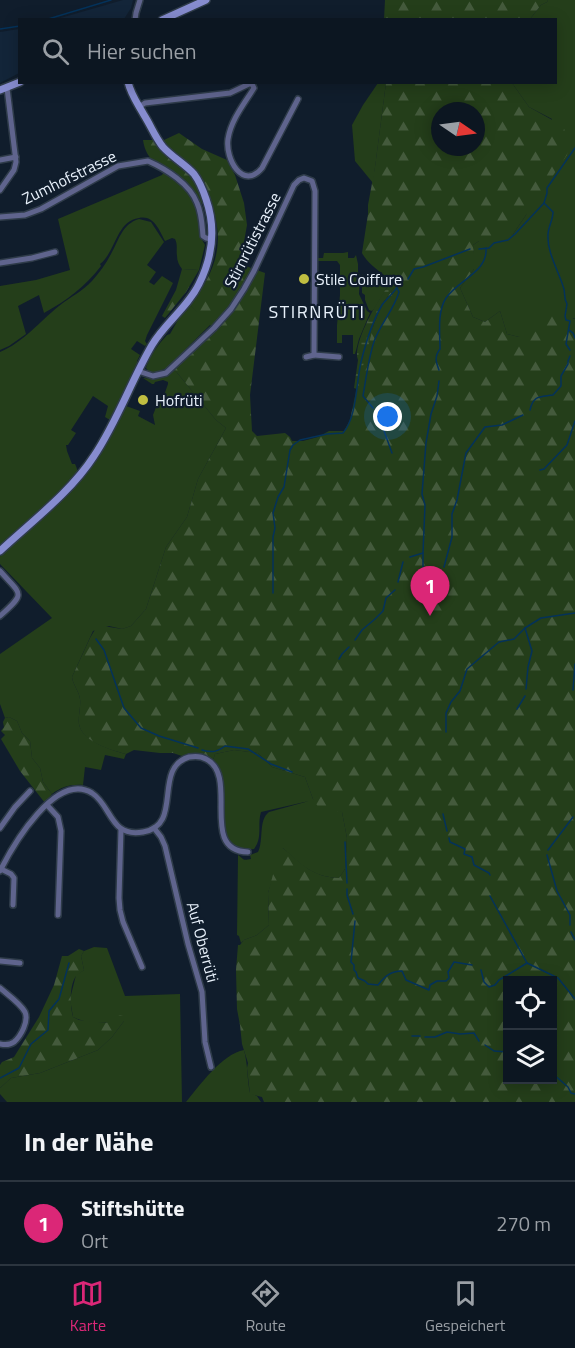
<!DOCTYPE html>
<html lang="de">
<meta charset="utf-8">
<style>
body{margin:0;font-family:"Titillium Web",sans-serif;background:#1a232e;color:#f1f3f6}
.controls{position:absolute;right:18px;bottom:18px;display:grid;overflow:hidden;border-radius:0px;box-shadow:0 3px 15px #0003}
.controls button{width:54px;height:54px;display:grid;place-items:center;padding:0;border:0;border-bottom:2px solid #2c353f;background:#0c1621;color:#f1f3f6;font:30px sans-serif}
.compass{position:absolute;left:431px;top:102px;width:54px;height:54px;border-radius:50%;background:#0c1621;box-shadow:0 3px 15px #0003;rotate:103deg}
.you{position:absolute;left:388px;top:417px;width:21px;height:21px;margin:-15px;border:4px solid #fff;border-radius:50%;background:#1a73e8;box-shadow:0 0 0 9px #1a73e833}
.badge{display:grid;place-items:center;width:39px;height:39px;border-radius:50%;background:#db2777;color:#fff;font-size:20px;font-weight:700}
.pin{position:absolute;translate:-50% -50px;filter:drop-shadow(0 2px 3px #0008)}
.pin::after{content:'';position:absolute;top:32px;width:21px;height:18px;background:inherit;clip-path:polygon(0 0,100% 0,50% 100%)}
.list{margin:0;padding:0;list-style:none}
h2{display:flex;justify-content:space-between;align-items:center;height:78px;margin:0;padding:0 24px;font-size:26px}
h2 small{font-size:20px;font-weight:400;color:#9a9fa5}
.list li{display:grid;grid-template-columns:39px 1fr auto;gap:18px;align-items:center;box-sizing:border-box;height:84px;padding:0 24px;border-top:2px solid #2c353f}
.list b{display:block;font-size:22px;white-space:nowrap}
.list p{margin:0;font-size:20px;white-space:nowrap;color:#9a9fa5}
.list em{font-size:20px;font-style:normal;color:#9a9fa5}
.icon{flex:none;width:33px;height:33px;fill:none;stroke:currentColor;stroke-width:2;stroke-linecap:round;stroke-linejoin:round}
.map{position:relative;flex:none;width:575px;height:1102px;overflow:hidden}
.search{position:absolute;background:#0c1621;box-shadow:0 3px 15px #0003;left:18px;right:18px;top:18px;height:66px;display:flex;align-items:center;gap:15px;box-sizing:border-box;padding:0 21px;border-radius:0px;color:#9a9fa5;font-size:22px}
.sheet{height:162px;background:#0c1621}
nav{display:flex;justify-content:space-around;align-items:center;box-sizing:border-box;height:84px;border-top:2px solid #2c353f;background:#0c1621;font-size:16px;color:#9a9fa5}
nav a{display:grid;justify-items:center;gap:3px}
nav .on{color:#db2777}
.map>svg:first-child{display:block}
.built{fill:#132539}
.green{fill:#243e1a}
.forest{fill:url(#forest-firs);fill-rule:evenodd}
.wetland{fill:url(#wetland-marsh)}
.lines{fill:none;stroke-linecap:round;stroke-linejoin:round}
.stream{stroke:#04325a;stroke-width:1.5}
.street-casing{stroke:#2e3b49;stroke-width:8}
.secondary-casing{stroke:#2e3b49;stroke-width:10}
.street{stroke:#5f648d;stroke-width:5}
.secondary{stroke:#868ccf;stroke-width:7}
.poi-dot{fill:#c0be41;stroke:#101d2c;stroke-width:2}
.labels{text-anchor:middle;stroke-width:4.5;stroke-linejoin:round;paint-order:stroke}
.street-label{font-size:16px;fill:#e8f1fb;stroke:#101d2c}
.poi-label{font-size:16px;fill:#e8f1fb;stroke:#101d2c;text-anchor:start}
.neighbourhood-label{font-size:18px;letter-spacing:1.5px;fill:#e8f1fb;stroke:#101d2c}
</style>
<div class="map">
<svg width="575" height="1102" viewBox="0 0 575 1102">
<defs>
<pattern id="forest-firs" width="22" height="20" patternUnits="userSpaceOnUse" patternTransform="scale(1.5)"><rect width="22" height="20" fill="#243e1a"/><path d="M5 1l3.5 6h-7zM16 11l3.5 6h-7z" fill="#445a3c"/></pattern>
<pattern id="wetland-marsh" width="20" height="14" patternUnits="userSpaceOnUse" patternTransform="scale(1.5)"><rect width="20" height="14" fill="#243e1a"/><path d="M1 5h8M5 5V1M11 12h8M15 12V8" fill="none" stroke="#445a3c"/></pattern>
</defs>
<rect width="100%" height="100%" fill="#101d2c"/>
<!-- built -->
<g class="built">
<polygon points="123,0 133,0 131,8 124,19 57,19"/>
<polygon points="19,29 19,73 0,83 0,32"/>
</g>
<!-- green -->
<g class="green">
<polygon points="548,0 575,0 575,318 519,337 507,334 500,311 485,322 473,317 460,288 474,269 473,245 479,241 513,234 526,215 552,119 529,107 512,83 556,82 556,20 530,19 541,5 547,2"/>
<polygon points="378,83 386,83 373,183 355,161 352,125 363,105"/>
<path d="M164,172l23,19 6,8 6,19 2,20 4,7 -6,25 -17,-1c-3,-4 -5,-8 -5,-13 -1,-6 1,-11 -2,-17l-3,-1 -7,3c-6,-11 -11,-26 -26,-23 -23,3 -23,34 -39,46l1,2c-15,20 -35,35 -57,47l-5,-18 -21,11 8,28 -17,12 -9,4v-64l36,-6 34,-10 -12,-51 104,-44z"/>
<path d="M139,219l12,3 13,20 -17,23 9,7 -7,10 5,3 8,-9 11,7 -26,52 -2,6 2,3 -2,2 -8,-5 -6,8 9,6 -3,6 1,2 -28,57 -5,-3 3,-11 -15,-10 -22,34 5,3 -8,12h-2l1,6 5,13h3c1,2 3,6 2,9 -3,10 -65,62 -77,74v-195c24,-10 39,-30 59,-46 11,-9 24,-15 33,-25 7,-8 14,-17 19,-27 8,-14 11,-30 28,-35z"/>
<polygon points="348,252 348,258 354,258 356,255 358,264 358,272 360,275 359,294 367,311 370,313 359,339 355,354 353,354 353,335 342,335 342,343 337,343 337,325 340,295 340,265 337,261 317,261 317,258 323,258 324,253 343,253"/>
<polygon points="362,274 365,279 371,275 379,278 382,275 391,281 374,309 372,311 369,310 365,300 365,295 362,293"/>
<path d="M190,305l21,19 -44,44 -13,5 -5,-1 -3,-4c4,-13 12,-23 21,-33l3,-1 9,-16z"/>
<path d="M174,369l42,51 10,8 -28,51 -11,38 -21,30 -20,62 -15,17 -9,3 -13,-3 -16,5 -21,46c1,8 7,14 8,22 1,8 -2,17 -1,25 3,17 32,26 47,30l-2,5 -19,-4 -4,15 -16,-3 -2,18c-12,-1 -22,2 -31,9l-9,-12 -3,-14 -8,-10 -2,-17 -8,-8 -5,-12 -8,-4 -4,1 -5,-14v-50l52,-36 -52,-54v-8l66,-60 20,-21 19,-28 21,-41 14,5 -2,5 17,9 -2,-10 7,-18 3,1 5,-14v-2l-5,-2 -8,2 -1,2h-2l-9,-6c12,1 22,0 31,-9z"/>
<path d="M234,750l24,3 14,14 33,10 8,22 29,13 5,26 -2,31 -6,9c-27,-1 -37,-13 -56,-30l-15,45 1,32 -12,10 -13,5 -3,3 -2,-7 -2,-1 1,-80c6,4 4,6 13,4l-1,-4 8,-3c6,-12 0,-32 11,-40l40,-11 -48,11c-4,13 2,25 -7,37 -44,8 -24,-52 -33,-77 -1,-5 -4,-8 -8,-12l2,-6z"/>
<path d="M94,947l13,1 18,48 55,-2 2,108h-175l-7,-8v-6l11,-10 29,-5 58,-23 14,-13 12,-16c-17,2 -35,4 -51,-4l-3,-18 6,-24 8,-5 -3,-14 3,-5z"/>
<path d="M244,1050c4,15 3,29 6,43l7,3 4,6h-75c14,-17 36,-48 58,-52z"/>
</g>
<!-- forest -->
<g class="forest">
<polygon points="385,0 548,0 547,2 541,5 530,19 384,20"/>
<path d="M386,83h126l17,24 34,19 6,16 -2,13 -54,79 -14,7h-20l-6,4 1,9 5,7 -5,8 -14,19 13,29 12,5 15,-11 7,23 12,3 7,-14 29,-12 19,8 1,-1v784h-311l-2,-5 -12,-3 -3,-26 1,-5 -6,-19 -2,-19 -3,-16 -1,-39 2,-25h2l4,-5 13,-5 12,-10 -1,-32 12,-44 3,-1c19,16 29,29 56,30l6,-9 2,-31 -5,-26 -22,-2 -7,-11 -8,-22 -33,-10 -14,-14 -24,-3 -19,4 -2,6 -6,-4 -11,-3h-5l-9,3 -9,-3h-13l-26,-3 -8,4c-15,-4 -44,-12 -47,-30 -1,-8 2,-17 1,-25 -1,-8 -7,-14 -8,-22l18,-39 6,-10 7,-2 19,3 9,-3 15,-17 20,-62 21,-30 11,-38 28,-51 -10,-8 -42,-51 40,-40 -24,-24c28,-37 36,-64 19,-108l-9,8c-3,-7 -7,-15 -12,-20 -3,-3 -8,-6 -12,-8 -16,-10 -30,-16 -33,-37h21l15,-7 23,16 25,11 8,15 9,28 3,22 -7,39 25,9 -15,122 2,36 5,5 28,-3 5,4 2,4h11l15,-4 11,-6h15l6,-11 12,-57 12,-39 8,-20 14,-19c-4,-6 -7,-6 -12,-10 -8,-6 -18,-14 -22,-22l6,-39v-9l7,-38zM440,111h36v36h-36zM508,980h44v100h-44z"/>
<polygon points="182,269 199,270 186,292 165,318 162,316 176,290"/>
<polygon points="9,717 17,721 22,733 30,741 32,758 40,768 43,782 52,794 45,803 20,771 1,739 5,735 1,731 4,727 3,722 5,718"/>
<path d="M79,949l5,2 -3,5 3,14c-1,1 -7,5 -8,6 -7,10 -6,30 -3,41l6,3 27,3 14,-8 3,1 1,5 -12,16 -14,13 -58,23 -29,5 -11,10v-23l2,-3 12,-5 25,-40 15,-32 8,-29h6z"/>
</g>
<!-- wetland -->
<path class="wetland" d="M393,280l3,5 -14,19 -8,20 -17,65 -3,-1 4,-28c-7,-16 24,-68 35,-80z"/>
<g class="lines">
<!-- stream -->
<g class="stream">
<polyline points="45,20 111,0"/>
<polyline points="0,29 20,26"/>
<polyline points="479,249 489,248 494,243 508,240 515,234 544,203"/>
<polyline points="408,279 414,269 423,267 470,249"/>
<polyline points="569,330 573,333 575,338"/>
<path d="M570,350l-4,-6 4,-23 -4,-1 -1,-4 2,-12c-4,-7 -1,-11 -4,-18 -5,-16 -16,-34 -15,-51 0,-8 5,-15 5,-23l-9,-9 3,-10v-5l28,-40"/>
<path d="M439,370c-3,-8 -5,-13 1,-21 0,-16 -3,-37 6,-51 12,-18 42,-26 40,-50"/>
<path d="M373,408l-10,-12c3,-17 6,-42 12,-57 7,-17 19,-30 24,-47l-2,-4"/>
<path d="M530,410c3,-15 10,-13 23,-15l8,-9v-10l7,-12v-3l2,-5"/>
<polyline points="378,414 392,453"/>
<polyline points="540,470 544,469 567,445 575,421"/>
<polyline points="410,557 423,553"/>
<polyline points="444,567 452,537 452,514 457,500 466,453 485,427 502,425 523,415"/>
<polyline points="398,582 403,562"/>
<polyline points="423,584 423,553 425,505 422,494 426,443 431,414 437,396 439,381"/>
<path d="M273,593v-56l2,-9 -2,-15 5,-16 6,-10 6,-37 3,-5 7,-5 27,-6 16,-1c14,-16 13,-50 18,-71 5,-20 11,-40 21,-57 4,-6 13,-13 15,-18 2,-3 2,-6 2,-9"/>
<polyline points="525,628 532,651 528,667 526,689"/>
<polyline points="96,639 104,650 124,708 141,728 159,736 198,748"/>
<polyline points="355,640 362,630 375,619 383,611 386,598 395,590"/>
<polyline points="339,659 342,654 349,647"/>
<polyline points="573,690 575,664"/>
<polyline points="517,709 525,696"/>
<polyline points="446,732 446,713 451,702 460,691 467,669 499,642 514,639 525,628 541,618 575,613"/>
<path d="M202,750c10,3 15,2 23,-4l23,3 23,15 21,8"/>
<polyline points="443,814 447,831"/>
<polyline points="449,838 450,842 465,849 464,854 472,857 474,865 489,873 490,875"/>
<polyline points="345,842 347,883"/>
<polyline points="548,850 573,817"/>
<polyline points="547,855 557,891 570,915 570,925"/>
<polyline points="347,889 347,895 353,914"/>
<polyline points="490,896 527,963 558,978 575,999"/>
<path d="M355,921l-4,41 3,3v5l2,2 2,6 7,3 3,3 10,1c7,-9 13,-14 24,-14l4,9 23,10 1,-5 7,-4h9l3,-3 -1,-6 6,-10 18,3"/>
<polyline points="571,932 575,940"/>
<polyline points="481,970 484,982 489,987 495,985 499,980 527,963"/>
<polyline points="412,1036 420,1036"/>
<polyline points="425,1037 435,1037 447,1032 460,1034 474,1033 479,1041"/>
<polyline points="485,1045 494,1051 508,1052"/>
<polyline points="552,1073 568,1087 571,1093 575,1094"/>
<polyline points="0,1078 19,1068 31,1044 48,1030 49,1011 59,999 69,963"/>
</g>
<defs>
<g id="street">
<polyline points="135,20 136,13 140,0"/>
<path d="M139,107l6,-4 85,-10 19,-9h3l2,4c-10,16 -23,32 -26,51 -3,20 15,52 34,29l36,-69"/>
<polyline points="0,160 16,157"/>
<polyline points="0,190 14,170 16,162 7,88"/>
<path d="M0,217l25,-2 16,-6 77,-43 30,-5c18,8 42,23 49,42 5,11 5,22 6,33l3,2 6,1"/>
<polyline points="0,263 32,258 55,252"/>
<polyline points="314,355 339,357"/>
<polyline points="138,371 153,376 166,373 214,328 231,309 244,289 254,271 294,185 299,180 304,178 312,181 315,191 314,355 306,357"/>
<path d="M0,571c21,24 27,21 0,45"/>
<polyline points="47,805 58,817 61,831 58,915"/>
<polyline points="0,828 15,807 30,791"/>
<polyline points="154,828 161,837 165,846 188,944 202,992 205,1042 211,1067"/>
<polyline points="121,829 119,898 120,910 123,922 142,967"/>
<polyline points="1,869 11,874 14,878 13,905"/>
<path d="M0,871c13,-26 56,-100 92,-78 20,13 18,45 51,39 41,-6 9,-64 46,-75 6,-1 12,-1 17,2 34,17 -8,92 42,93"/>
<polyline points="0,961 20,963"/>
<path d="M0,988c8,7 20,15 25,24 4,9 -4,24 -11,30 -4,3 -9,3 -14,2"/>
</g>
<g id="secondary">
<polyline points="162,20 206,0"/>
<polyline points="0,90 20,82"/>
<path d="M0,551c31,-29 71,-59 94,-95 23,-34 37,-75 58,-111 13,-22 36,-38 47,-61 14,-28 17,-56 7,-85 -3,-9 -6,-17 -12,-25 -9,-10 -22,-17 -31,-27 -8,-10 -12,-21 -19,-32 -6,-11 -13,-20 -16,-33"/>
</g>
</defs>
<!-- street casing -->
<use href="#street" class="street-casing"/>
<!-- secondary casing -->
<use href="#secondary" class="secondary-casing"/>
<!-- street -->
<use href="#street" class="street"/>
<!-- secondary -->
<use href="#secondary" class="secondary"/>
</g>
<!-- markers -->
<g class="poi-dot">
<circle cx="304" cy="279" r="6"/>
<circle cx="143" cy="400" r="6"/>
</g>
<g class="labels">
<!-- street labels -->
<g class="street-label">
<text transform="translate(69 177) rotate(-26)" y="6">Zumhofstrasse</text>
<text transform="translate(252 240) rotate(-63)" y="6">Stirnrütistrasse</text>
<text transform="translate(203 942) rotate(75)" y="6">Auf Oberrüti</text>
</g>
<!-- poi labels -->
<g class="poi-label">
<text x="316" y="285">Stile Coiffure</text>
<text x="155" y="406">Hofrüti</text>
</g>
<!-- neighbourhood labels -->
<g class="neighbourhood-label">
<text x="317" y="318">STIRNRÜTI</text>
</g>
</g>
</svg>
<div class="controls">
<button><svg class="icon" aria-label="locate" viewBox="0 0 24 24"><circle cx="12" cy="12" r="6"/><path d="M12 2v4M12 18v4M2 12h4M18 12h4"/></svg></button>
<button><svg class="icon" aria-label="layers" viewBox="0 0 24 24"><path d="M12 4l9 5-9 5-9-5zM3 14l9 5 9-5"/></svg></button>
</div>
<svg class="compass" viewBox="-18 -18 36 36"><path d="M0-13l5 13h-10z" fill="#e53935"/><path d="M0 13l5-13h-10z" fill="#9a9fa5"/></svg>
<div class="you"></div>
<div class="pin badge" style="left:430px;top:616px">1</div>
<div class="search"><svg class="icon" aria-label="search" viewBox="0 0 24 24"><circle cx="10" cy="10" r="6"/><path d="M15 15l6 6"/></svg>Hier suchen</div>
</div>
<section class="sheet">
<h2>In der Nähe<small></small></h2>
<ul class="list">
<li><span class="badge">1</span><div><b>Stiftshütte</b><p>Ort</p></div><em>270 m</em></li>
</ul>
</section>
<nav>
<a class="on"><svg class="icon" aria-label="map" viewBox="0 0 24 24"><path d="M3 6l6-2 6 2 6-2v14l-6 2-6-2-6 2zM9 4v14M15 6v14"/></svg>Karte</a>
<a><svg class="icon" aria-label="directions" viewBox="0 0 24 24"><path d="M12 3l9 9-9 9-9-9zM9 14v-3h6M13 9l2 2-2 2"/></svg>Route</a>
<a><svg class="icon" aria-label="saved" viewBox="0 0 24 24"><path d="M7 4h10v16l-5-4-5 4z"/></svg>Gespeichert</a>
</nav>
